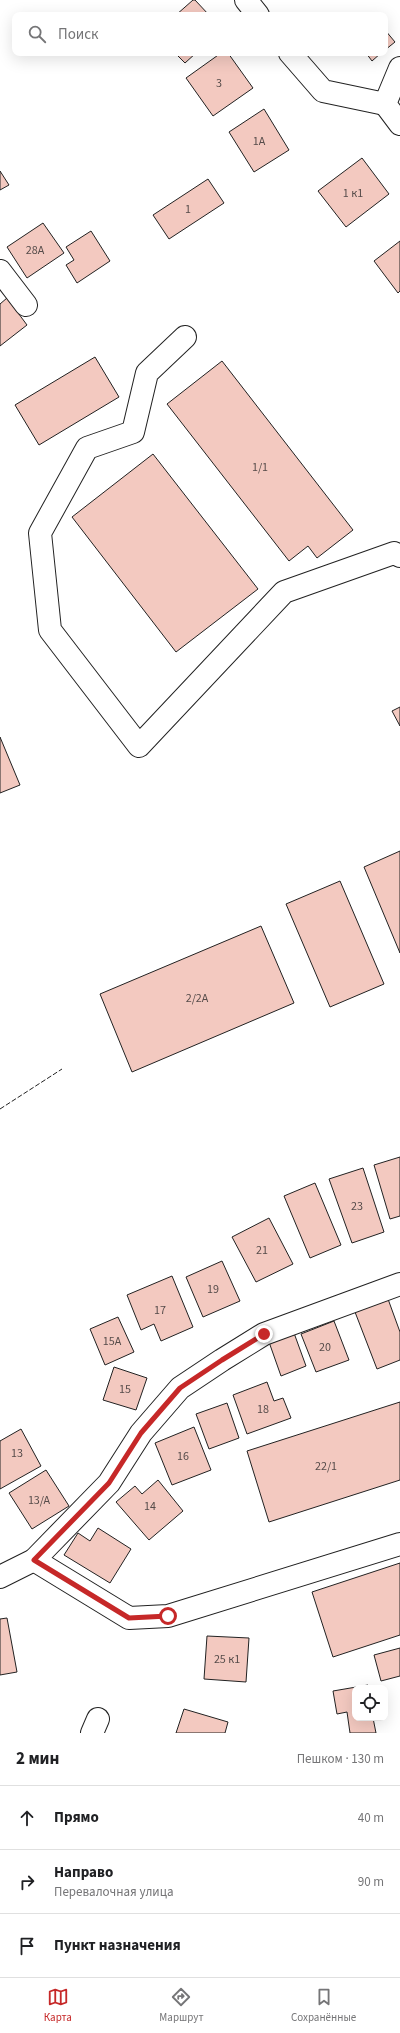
<!DOCTYPE html>
<html lang="ru">
<meta charset="utf-8">
<style>
body{margin:0;font-family:"Source Sans 3",sans-serif;background:#f6f6f6;color:#202124}
.controls{position:absolute;right:12px;bottom:12px;display:grid;overflow:hidden;border-radius:8px;box-shadow:0 4px 16px #0002}
.controls button{width:36px;height:36px;display:grid;place-items:center;padding:0;border:0;border-bottom:1px solid #e0e0e0;background:#fff;color:#202124;font:20px sans-serif}
.stop{position:absolute;width:12px;height:12px;margin:-9px;border:3px solid #c62828;border-radius:50%;background:#fff}
.stop.end{background:#c62828;border-color:#fff;box-shadow:0 1px 4px #0008}
.list{margin:0;padding:0;list-style:none}
h2{display:flex;justify-content:space-between;align-items:center;height:52px;margin:0;padding:0 16px;font-size:17px}
h2 small{font-size:13px;font-weight:400;color:#757577}
.list li{display:grid;grid-template-columns:26px 1fr auto;gap:12px;align-items:center;box-sizing:border-box;height:64px;padding:0 16px;border-top:1px solid #e0e0e0}
.list b{display:block;font-size:15px;white-space:nowrap}
.list p{margin:0;font-size:13px;white-space:nowrap;color:#757577}
.list em{font-size:13px;font-style:normal;color:#757577}
.icon{flex:none;width:22px;height:22px;fill:none;stroke:currentColor;stroke-width:2;stroke-linecap:round;stroke-linejoin:round}
.map{position:relative;flex:none;width:400px;height:1733px;overflow:hidden}
.search{position:absolute;background:#fff;box-shadow:0 4px 16px #0002;left:12px;right:12px;top:12px;height:44px;display:flex;align-items:center;gap:10px;box-sizing:border-box;padding:0 14px;border-radius:8px;color:#757577;font-size:15px}
.sheet{height:244px;background:#fff}
nav{display:flex;justify-content:space-around;align-items:center;box-sizing:border-box;height:56px;border-top:1px solid #e0e0e0;background:#fff;font-size:11px;color:#757577}
nav a{display:grid;justify-items:center;gap:2px}
nav .on{color:#c62828}
.map>svg:first-child{display:block}
.building{fill:#f3c9c0;stroke:#222}
.lines{fill:none;stroke-linecap:round;stroke-linejoin:round}
.minor-casing{stroke:#222;stroke-width:24}
.minor{stroke:#fff;stroke-width:22}
.fence{stroke:#222;stroke-width:1;stroke-dasharray:5 2;stroke-linecap:butt}
.route{stroke:#c62828;stroke-width:5}
.labels{text-anchor:middle;stroke-width:3;stroke-linejoin:round;paint-order:stroke}
.number-label{font-size:12px;fill:#564c4a}
</style>
<div class="map">
<svg width="400" height="1733" viewBox="0 0 400 1733">
<rect width="100%" height="100%" fill="#fff"/>
<!-- building -->
<g class="building">
<polygon points="193,0 195,0 209,15 176,15"/>
<polygon points="385,30 395,42 385,50"/>
<polygon points="175,53 196,53 185,63"/>
<polygon points="221,53 228,53 253,88 213,116 186,78"/>
<polygon points="366,53 381,53 372,61"/>
<polygon points="264,109 289,150 254,172 229,132"/>
<polygon points="362,158 389,194 346,227 318,191"/>
<polygon points="0,171 9,185 0,190"/>
<polygon points="208,179 224,203 169,239 153,215"/>
<polygon points="43,223 64,253 27,278 7,247"/>
<polygon points="91,231 110,261 77,283 66,265 74,260 66,247"/>
<polygon points="400,241 400,291 398,293 374,261"/>
<polygon points="7,298 27,325 0,346 0,304"/>
<polygon points="95,357 119,397 39,445 15,405"/>
<polygon points="222,361 353,530 317,558 308,546 289,561 167,404"/>
<polygon points="153,454 258,589 176,652 72,517"/>
<polygon points="400,707 400,726 392,711"/>
<polygon points="0,737 20,785 0,793"/>
<polygon points="400,851 400,953 364,867"/>
<polygon points="340,881 384,984 330,1007 286,904"/>
<polygon points="261,926 294,1003 132,1072 100,994"/>
<polygon points="400,1157 400,1216 390,1219 374,1165"/>
<polygon points="363,1168 384,1232 352,1243 329,1179"/>
<polygon points="315,1183 341,1245 310,1258 284,1196"/>
<polygon points="269,1218 293,1264 256,1282 232,1237"/>
<polygon points="222,1261 240,1301 203,1317 186,1277"/>
<polygon points="172,1276 193,1327 161,1341 154,1324 141,1330 127,1295"/>
<polygon points="388,1299 400,1332 400,1360 377,1369 355,1312"/>
<polygon points="118,1317 134,1352 105,1365 90,1329"/>
<polygon points="334,1321 349,1360 316,1372 301,1334"/>
<polygon points="294,1333 306,1366 281,1376 269,1342"/>
<polygon points="114,1367 147,1378 136,1410 103,1400"/>
<polygon points="267,1382 274,1401 283,1398 291,1418 247,1434 233,1395"/>
<polygon points="400,1402 400,1480 269,1522 247,1451"/>
<polygon points="227,1403 239,1438 209,1449 196,1414"/>
<polygon points="194,1427 211,1470 172,1485 155,1443"/>
<polygon points="21,1429 41,1466 0,1489 0,1441"/>
<polygon points="46,1470 69,1506 32,1529 9,1493"/>
<polygon points="158,1480 183,1511 149,1540 116,1502 135,1486 142,1494"/>
<polygon points="98,1528 131,1549 110,1583 64,1555 78,1533 90,1541"/>
<polygon points="400,1563 400,1635 333,1657 312,1592"/>
<polygon points="7,1618 17,1672 0,1675 0,1619"/>
<polygon points="207,1636 249,1638 246,1682 204,1679"/>
<polygon points="400,1648 400,1676 381,1681 374,1655"/>
<polygon points="368,1685 369,1688 355,1688 355,1718 373,1718 376,1733 350,1733 347,1712 337,1714 333,1691"/>
<polygon points="184,1709 228,1722 225,1733 176,1733"/>
</g>
<g class="lines">
<defs>
<g id="minor">
<polyline points="246,0 258,15"/>
<polyline points="290,53 323,91 385,104"/>
<polyline points="400,68 385,104 400,124"/>
<polyline points="0,271 26,305"/>
<polyline points="185,337 147,373 133,432 87,448 40,533 50,630 139,746 284,592 394,553 400,556"/>
<polyline points="34,1560 129,1618 168,1616 400,1544"/>
<polyline points="0,1577 34,1560 109,1483 141,1433 180,1388 222,1360 264,1334 400,1284"/>
<polyline points="92,1733 98,1719"/>
</g>
</defs>
<!-- minor casing -->
<use href="#minor" class="minor-casing"/>
<!-- minor -->
<use href="#minor" class="minor"/>
<!-- fence -->
<polyline class="fence" points="0,1109 62,1069"/>
</g>
<g class="lines">
<!-- route -->
<polyline class="route" points="168,1616 129,1618 34,1560 109,1483 141,1433 180,1388 222,1360 264,1334"/>
</g>
<g class="labels">
<!-- number labels -->
<g class="number-label">
<text x="219" y="87">3</text>
<text x="259" y="145">1А</text>
<text x="353" y="197">1 к1</text>
<text x="188" y="213">1</text>
<text x="35" y="254">28А</text>
<text x="260" y="471">1/1</text>
<text x="197" y="1002">2/2А</text>
<text x="357" y="1210">23</text>
<text x="262" y="1254">21</text>
<text x="213" y="1293">19</text>
<text x="160" y="1314">17</text>
<text x="112" y="1345">15А</text>
<text x="325" y="1351">20</text>
<text x="125" y="1393">15</text>
<text x="263" y="1413">18</text>
<text x="17" y="1457">13</text>
<text x="183" y="1460">16</text>
<text x="326" y="1470">22/1</text>
<text x="39" y="1504">13/А</text>
<text x="150" y="1510">14</text>
<text x="227" y="1663">25 к1</text>
</g>
</g>
</svg>
<div class="controls">
<button><svg class="icon" aria-label="locate" viewBox="0 0 24 24"><circle cx="12" cy="12" r="6"/><path d="M12 2v4M12 18v4M2 12h4M18 12h4"/></svg></button>
</div>
<div class="stop" style="left:168px;top:1616px"></div>
<div class="stop end" style="left:264px;top:1334px"></div>
<div class="search"><svg class="icon" aria-label="search" viewBox="0 0 24 24"><circle cx="10" cy="10" r="6"/><path d="M15 15l6 6"/></svg>Поиск</div>
</div>
<section class="sheet">
<h2>2 мин<small>Пешком · 130 m</small></h2>
<ul class="list">
<li><svg class="icon" aria-label="ahead" viewBox="0 0 24 24"><path d="M12 20V5M6 11l6-6 6 6"/></svg><div><b>Прямо</b></div><em>40 m</em></li>
<li><svg class="icon" aria-label="right" viewBox="0 0 24 24"><path d="M7 20v-9h11M14 6l5 5-5 5"/></svg><div><b>Направо</b><p>Перевалочная улица</p></div><em>90 m</em></li>
<li><svg class="icon" aria-label="arrive" viewBox="0 0 24 24"><path d="M6 21V4h12l-3 4 3 4H6"/></svg><div><b>Пункт назначения</b></div></li>
</ul>
</section>
<nav>
<a class="on"><svg class="icon" aria-label="map" viewBox="0 0 24 24"><path d="M3 6l6-2 6 2 6-2v14l-6 2-6-2-6 2zM9 4v14M15 6v14"/></svg>Карта</a>
<a><svg class="icon" aria-label="directions" viewBox="0 0 24 24"><path d="M12 3l9 9-9 9-9-9zM9 14v-3h6M13 9l2 2-2 2"/></svg>Маршрут</a>
<a><svg class="icon" aria-label="saved" viewBox="0 0 24 24"><path d="M7 4h10v16l-5-4-5 4z"/></svg>Сохранённые</a>
</nav>
